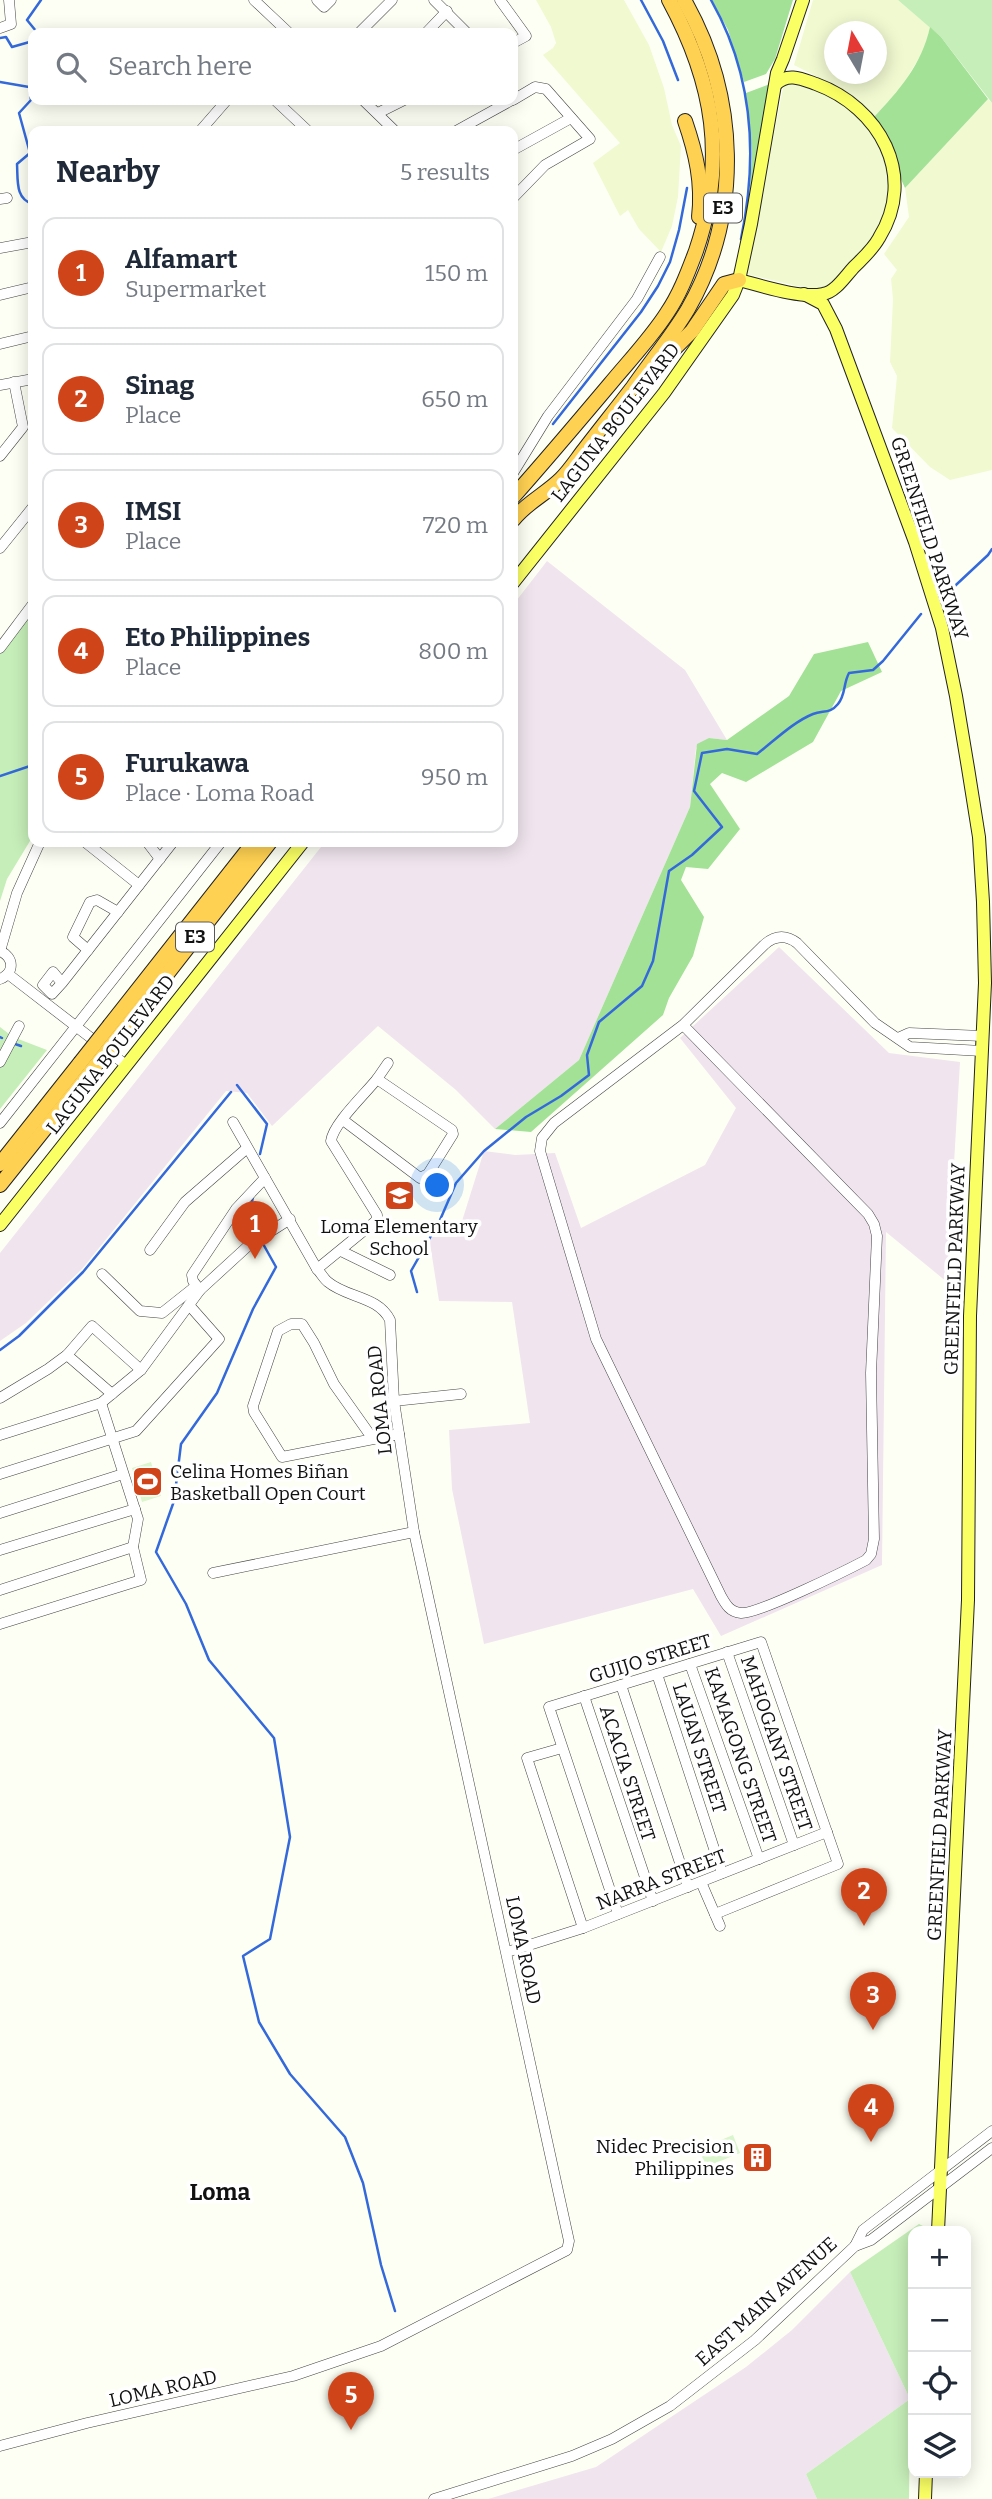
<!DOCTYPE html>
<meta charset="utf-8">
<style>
body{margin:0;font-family:Bitter,serif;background:#f2f2f3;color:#1f2937}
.controls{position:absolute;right:21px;bottom:21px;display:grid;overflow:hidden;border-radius:14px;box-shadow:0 4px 18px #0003}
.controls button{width:63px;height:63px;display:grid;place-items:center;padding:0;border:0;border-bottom:2px solid #e0e1e3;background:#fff;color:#1f2937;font:35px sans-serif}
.compass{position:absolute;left:824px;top:21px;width:63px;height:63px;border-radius:50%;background:#fff;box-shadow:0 4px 18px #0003;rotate:350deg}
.you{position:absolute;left:438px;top:1186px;width:24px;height:24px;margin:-18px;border:5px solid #fff;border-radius:50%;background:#1a73e8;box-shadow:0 0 0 10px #1a73e833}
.badge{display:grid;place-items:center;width:46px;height:46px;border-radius:50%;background:#d0441a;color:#fff;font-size:23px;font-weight:700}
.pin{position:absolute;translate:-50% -58px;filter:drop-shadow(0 2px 4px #0008)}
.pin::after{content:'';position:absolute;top:37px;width:24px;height:21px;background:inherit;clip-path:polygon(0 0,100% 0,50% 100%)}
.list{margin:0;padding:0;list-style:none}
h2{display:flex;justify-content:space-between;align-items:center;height:91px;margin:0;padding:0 28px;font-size:30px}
h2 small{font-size:23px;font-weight:400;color:#747a83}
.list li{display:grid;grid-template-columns:46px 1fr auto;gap:21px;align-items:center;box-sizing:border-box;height:112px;margin:0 14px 14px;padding:0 14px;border:2px solid #e0e1e3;border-radius:14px}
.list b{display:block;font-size:26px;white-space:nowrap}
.list p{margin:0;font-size:23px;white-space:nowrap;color:#747a83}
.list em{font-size:23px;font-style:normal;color:#747a83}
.icon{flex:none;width:38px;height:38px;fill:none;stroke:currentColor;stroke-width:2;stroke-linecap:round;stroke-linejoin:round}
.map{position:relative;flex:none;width:992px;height:2499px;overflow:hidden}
.search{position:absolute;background:#fff;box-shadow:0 4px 18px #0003;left:28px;top:28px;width:490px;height:77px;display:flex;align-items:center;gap:18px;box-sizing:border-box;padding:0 24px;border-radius:14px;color:#747a83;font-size:26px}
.panel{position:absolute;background:#fff;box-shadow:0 4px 18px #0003;left:28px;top:126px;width:490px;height:721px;border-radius:14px}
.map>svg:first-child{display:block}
.industrial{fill:#f0e5ee}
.farmland{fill:#f1f9d1;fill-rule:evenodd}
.green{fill:#c6eeb9}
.forest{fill:#a3e197}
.pitch{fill:#dbf5cc}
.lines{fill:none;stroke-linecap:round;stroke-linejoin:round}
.stream{stroke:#3369da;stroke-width:2.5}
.minor-casing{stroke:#444;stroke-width:11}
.major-casing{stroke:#222;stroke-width:14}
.highway-casing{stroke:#222;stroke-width:16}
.minor{stroke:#fff;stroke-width:10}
.major{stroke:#faff64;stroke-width:12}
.highway{stroke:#ffd152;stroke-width:14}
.highway-bridge-casing{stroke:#222;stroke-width:16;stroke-linecap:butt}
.highway-bridge{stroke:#ffd152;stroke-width:14}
.labels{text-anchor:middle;stroke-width:7;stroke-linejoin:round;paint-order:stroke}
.shield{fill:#fff;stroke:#585858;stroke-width:2}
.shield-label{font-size:18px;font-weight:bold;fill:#111}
.street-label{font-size:19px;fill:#111;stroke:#fff}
.poi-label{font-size:19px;fill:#111;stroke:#fff}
.quarter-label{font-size:23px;font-weight:bold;fill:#111;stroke:#fff}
</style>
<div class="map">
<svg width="992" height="2499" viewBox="0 0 992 2499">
<rect width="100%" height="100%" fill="#fefff4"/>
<!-- industrial -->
<g class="industrial">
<polygon points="547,561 685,670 727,740 709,738 696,748 690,807 579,1060 495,1129 456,1090 378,1026 272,1126 247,1093 226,1091 82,1269 26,1323 0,1341 0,1253 325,842 513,842 513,605"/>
<polygon points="779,947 889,1053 960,1062 947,1282 886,1232 882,1565 721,1636 693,1589 484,1644 452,1489 449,1430 530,1423 512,1302 439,1301 429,1237 457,1237 484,1151 515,1155 555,1153 581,1228 705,1165 736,1108 680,1038"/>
<polygon points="850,2272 910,2399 806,2474 817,2499 488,2499 596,2467 746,2367 792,2330"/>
</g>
<!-- farmland -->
<g class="farmland">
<polygon points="536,0 624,0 649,45 664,88 672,125 681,146 678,197 672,226 661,252 639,229 628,210 620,216 593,163 620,143 543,55 553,48 556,43 551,27"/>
<path d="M813,0h85l32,27 -4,19 -25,42 -28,30 -14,-17 -14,-10 -51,-26zM834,32h42v42h-42z"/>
<polygon points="790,82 809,87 850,106 876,136 888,173 888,197 881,228 830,284 813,290 746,274 784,83"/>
<polygon points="988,99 992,103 992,470 950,480 930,467 892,428 897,376 890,362 893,299 891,279 897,270 884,254 909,217 905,188"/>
</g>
<!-- green -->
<g class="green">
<polygon points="898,0 992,0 992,103 941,37"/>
<polygon points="33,612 33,836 7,879 0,901 0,654"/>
<polygon points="0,1027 13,1037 47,1050 0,1109"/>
<polygon points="919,2224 925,2227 925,2231 913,2231 913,2363 910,2399 909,2499 817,2499 806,2474 910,2399 850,2272"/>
</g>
<!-- forest -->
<g class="forest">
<polygon points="712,0 793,0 775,59 766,74 744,82 728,30"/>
<path d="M930,27l11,10 47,62 -83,89 -32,-70c26,-27 49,-54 57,-91z"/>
<polygon points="770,84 749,202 752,153 746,93"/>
<polygon points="868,642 882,672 841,691 813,742 746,782 722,773 710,784 740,829 708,869 686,867 681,880 704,917 693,956 669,998 663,1015 531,1132 495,1129 579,1060 690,807 697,744 709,738 727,740 789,696 814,654"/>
</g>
<!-- pitch -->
<g class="pitch">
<polygon points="151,1462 161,1496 142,1502 132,1468"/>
<polygon points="733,2135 740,2153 706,2167 699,2149"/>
</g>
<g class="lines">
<!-- stream -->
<g class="stream">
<polyline points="641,0 663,41 678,80"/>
<path d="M711,0c42,74 47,157 30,239"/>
<polyline points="35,33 36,31 27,20 41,0"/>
<polyline points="0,38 6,37 12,47 33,41"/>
<path d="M0,82l29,5 2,13 -12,13 11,40 -13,11c1,16 -2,35 16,40"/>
<polyline points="553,424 641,312 658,286 670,262 679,230 687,188"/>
<polyline points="942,598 988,555 992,549"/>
<polyline points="0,776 33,765"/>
<polyline points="0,1037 2,1038"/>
<polyline points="15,1044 21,1046"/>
<polyline points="237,1085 267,1124 260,1154"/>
<polyline points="253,1196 250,1215 258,1232"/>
<polyline points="262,1242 276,1267 253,1309 217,1393 181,1444 174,1501 156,1552 186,1604 209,1660 274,1738 290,1837 270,1939 243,1956 259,2022 290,2074 345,2137 363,2183 381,2265 395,2311"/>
<path d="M417,1292l-6,-21 29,-51 16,-37 28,-32 42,-34 35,-21 28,-21 -2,-20 12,-33 43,-36 11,-25 16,-90 23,-16 30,-28 -28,-36 8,-38 25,-4 30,5c17,-13 36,-32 56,-40 10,-4 17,0 25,-10 8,-10 5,-20 11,-31l24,-3 10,-9 38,-47"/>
<polyline points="0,1350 19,1336 83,1272 231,1092"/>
</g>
<defs>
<g id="minor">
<polyline points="254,0 289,33"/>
<polyline points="317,0 324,7 331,0"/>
<polyline points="434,0 467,33"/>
<polyline points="500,0 526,36 513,43"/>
<polyline points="0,28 11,24 9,0"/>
<polyline points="359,33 392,0"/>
<polyline points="426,33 447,11"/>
<polyline points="275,100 308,131"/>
<polyline points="363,100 395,131"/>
<polyline points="513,100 535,87 546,89 590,139 545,165 513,198"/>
<polyline points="378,113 404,100"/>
<polyline points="200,131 227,100"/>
<polyline points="456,131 512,100"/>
<polyline points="513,150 571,118"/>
<polyline points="0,199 7,198"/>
<polyline points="0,248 33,242"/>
<polyline points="0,295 33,287"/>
<polyline points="0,344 33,336"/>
<polyline points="0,385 33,379"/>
<polyline points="0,456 23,427 14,382"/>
<polyline points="513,473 548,416 637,299 660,257"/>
<polyline points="0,548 33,507"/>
<polyline points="0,648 33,604"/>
<polyline points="85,842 139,885"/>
<polyline points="147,842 160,859"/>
<polyline points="88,950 73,937 90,902 97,900 118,912"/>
<polyline points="0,951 17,893 40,842"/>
<path d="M0,951c14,6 15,22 0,28"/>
<polyline points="8,974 126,1065"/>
<polyline points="62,983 53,972 43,985 52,994 62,983 173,842"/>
<path d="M683,1025l185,189 6,10 3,12 -6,137 3,166 -3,15 -5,6c-19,10 -110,55 -125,53 -11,-1 -15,-8 -20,-17l-125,-257 -56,-188 2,-13 12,-15 129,-98 81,-80c10,-9 21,-11 33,-2l78,80 35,24 72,4"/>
<polyline points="898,1038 909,1033 983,1036"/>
<polyline points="0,1062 19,1026"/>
<polyline points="377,1079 388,1063"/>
<polyline points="0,1123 221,842"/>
<polyline points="150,1250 185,1202 246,1149"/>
<polyline points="341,1251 390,1275"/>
<path d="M317,1269l60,-49v-5l-46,-74c2,-17 34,-47 46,-62l75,51 1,4 -25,40 -8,4 -77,-58"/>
<polyline points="102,1274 140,1311 162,1313 196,1286"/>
<polyline points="200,1290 193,1281 192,1275 236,1209 265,1178"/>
<polyline points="67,1355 112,1394"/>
<polyline points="0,1398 48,1369 67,1355 92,1326 141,1370"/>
<polyline points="394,1401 461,1394"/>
<polyline points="0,1435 101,1403 141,1370 200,1290 248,1246 290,1219"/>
<polyline points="373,1439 334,1384 314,1343 302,1324 291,1324 278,1331 253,1406 254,1412 282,1457 399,1434"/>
<polyline points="0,1474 136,1431 219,1339 189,1305"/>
<polyline points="0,1513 123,1474"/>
<polyline points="0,1550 135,1509"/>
<polyline points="213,1573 414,1532"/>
<polyline points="0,1590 133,1547"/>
<polyline points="0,1624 141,1580 133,1547 138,1519 101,1403"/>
<polyline points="727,1652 794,1845"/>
<polyline points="690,1664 759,1859"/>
<polyline points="657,1674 722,1873"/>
<polyline points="621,1685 688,1887"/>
<polyline points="584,1696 653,1901"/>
<polyline points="562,1748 527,1758 583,1928"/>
<polyline points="701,1882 720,1926"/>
<polyline points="618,1914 549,1707 761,1642 838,1864 715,1914"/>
<polyline points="507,1952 583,1928 827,1832"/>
<polyline points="855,2246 863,2230 992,2131"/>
<path d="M0,2446l87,-23 206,-47 88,-30 186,-96 2,-9 -155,-709 -20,-131 -4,-81c-12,-24 -43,-22 -62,-38 -4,-3 -7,-9 -11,-13l-84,-147"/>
<polyline points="434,2499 572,2456 612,2439 670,2406 755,2340 855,2246 871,2240 992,2148"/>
</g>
<g id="major">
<path d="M739,280c23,6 62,19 84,14 13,-2 23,-19 32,-28 9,-9 18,-17 24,-28 39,-63 0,-131 -63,-154 -14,-5 -28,-12 -40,0"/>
<polyline points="804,294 823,304 836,329 915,542 942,628 956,696 968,768 979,837 983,902 985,983 970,1316 968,1600 938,2231"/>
<polyline points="513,583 664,393 733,295 739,280 751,224 777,73 783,59 803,0"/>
<polyline points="0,1225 303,842"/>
<polyline points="925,2499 926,2473"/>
</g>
<g id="highway">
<path d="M685,121c11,32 18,62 14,96"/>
<polyline points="655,368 692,331 724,284 739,280"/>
<path d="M513,497c33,-37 65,-75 97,-113 19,-23 41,-46 57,-71 13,-19 21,-41 29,-62 31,-91 18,-168 -27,-251"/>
<path d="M513,520c13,-17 33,-26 48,-41 9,-9 16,-20 23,-29 16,-21 33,-42 49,-63 18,-26 39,-51 55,-78 55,-96 50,-214 -4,-309"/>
<polyline points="110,1025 254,842"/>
<polyline points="121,1033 270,842"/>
<polyline points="0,1164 80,1063"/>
<polyline points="0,1185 91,1071"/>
</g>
</defs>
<!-- minor casing -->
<use href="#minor" class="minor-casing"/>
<!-- major casing -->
<use href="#major" class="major-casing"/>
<!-- highway casing -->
<use href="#highway" class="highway-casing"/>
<!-- minor -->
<use href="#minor" class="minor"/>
<!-- major -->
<use href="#major" class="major"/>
<!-- highway -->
<use href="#highway" class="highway"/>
<defs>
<g id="highway-bridge">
<polyline points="80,1063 110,1025"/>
<polyline points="91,1071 121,1033"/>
</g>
</defs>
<!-- highway-bridge casing -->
<use href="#highway-bridge" class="highway-bridge-casing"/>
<!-- highway-bridge -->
<use href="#highway-bridge" class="highway-bridge"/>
</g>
<!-- icons -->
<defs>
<symbol id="school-square" viewBox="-11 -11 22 22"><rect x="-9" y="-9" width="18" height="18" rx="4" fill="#d0441a" stroke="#fff"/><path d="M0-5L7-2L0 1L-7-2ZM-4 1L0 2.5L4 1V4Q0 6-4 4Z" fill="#fff"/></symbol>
<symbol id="stadium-square" viewBox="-11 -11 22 22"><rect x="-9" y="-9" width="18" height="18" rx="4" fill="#d0441a" stroke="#fff"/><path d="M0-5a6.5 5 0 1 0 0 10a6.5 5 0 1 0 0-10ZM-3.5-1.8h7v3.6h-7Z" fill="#fff"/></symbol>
<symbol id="building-square" viewBox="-11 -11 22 22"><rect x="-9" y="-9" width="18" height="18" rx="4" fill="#d0441a" stroke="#fff"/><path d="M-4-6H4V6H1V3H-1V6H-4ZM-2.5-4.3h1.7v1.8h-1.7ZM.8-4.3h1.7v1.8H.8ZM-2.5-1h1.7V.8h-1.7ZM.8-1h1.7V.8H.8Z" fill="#fff"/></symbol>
</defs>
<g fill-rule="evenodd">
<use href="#school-square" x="382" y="1178" width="35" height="35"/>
<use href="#stadium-square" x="130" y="1464" width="35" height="35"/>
<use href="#building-square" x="740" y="2140" width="35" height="35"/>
</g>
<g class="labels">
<!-- shield labels -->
<g class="shield">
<rect x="704" y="193.5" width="38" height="29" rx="5"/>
<rect x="176" y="922.5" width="38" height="29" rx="5"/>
</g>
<g class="shield-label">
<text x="723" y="214">E3</text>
<text x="195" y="943">E3</text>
</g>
<!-- street labels -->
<g class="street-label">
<text transform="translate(615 422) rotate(-52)" y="7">LAGUNA BOULEVARD</text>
<text transform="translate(930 538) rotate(72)" y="7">GREENFIELD PARKWAY</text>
<text transform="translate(110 1054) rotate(-52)" y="7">LAGUNA BOULEVARD</text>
<text transform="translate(954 1269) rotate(-88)" y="7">GREENFIELD PARKWAY</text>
<text transform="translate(379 1400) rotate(-96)" y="7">LOMA ROAD</text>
<text transform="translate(650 1658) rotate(-17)" y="7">GUIJO STREET</text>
<text transform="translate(777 1743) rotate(71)" y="7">MAHOGANY STREET</text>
<text transform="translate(700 1748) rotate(72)" y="7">LAUAN STREET</text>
<text transform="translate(741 1755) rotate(71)" y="7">KAMAGONG STREET</text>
<text transform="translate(628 1773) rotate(72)" y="7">ACACIA STREET</text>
<text transform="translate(939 1835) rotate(-87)" y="7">GREENFIELD PARKWAY</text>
<text transform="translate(661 1879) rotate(-21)" y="7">NARRA STREET</text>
<text transform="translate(524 1950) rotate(78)" y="7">LOMA ROAD</text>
<text transform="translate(766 2301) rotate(-42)" y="7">EAST MAIN AVENUE</text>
<text transform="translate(163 2388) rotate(-13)" y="7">LOMA ROAD</text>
</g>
<!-- poi labels -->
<g class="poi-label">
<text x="399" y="1233">Loma Elementary<tspan x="399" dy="22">School</tspan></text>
<text x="170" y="1478" text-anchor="start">Celina Homes Biñan<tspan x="170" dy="22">Basketball Open Court</tspan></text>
<text x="734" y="2153" text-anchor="end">Nidec Precision<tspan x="734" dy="22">Philippines</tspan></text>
</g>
<!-- quarter labels -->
<g class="quarter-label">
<text x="220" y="2200">Loma</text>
</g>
</g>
</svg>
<div class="controls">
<button>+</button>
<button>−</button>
<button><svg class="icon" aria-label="locate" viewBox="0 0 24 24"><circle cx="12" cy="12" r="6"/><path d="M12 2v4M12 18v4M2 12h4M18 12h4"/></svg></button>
<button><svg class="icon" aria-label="layers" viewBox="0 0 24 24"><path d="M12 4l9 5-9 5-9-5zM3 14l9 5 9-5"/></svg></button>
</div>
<svg class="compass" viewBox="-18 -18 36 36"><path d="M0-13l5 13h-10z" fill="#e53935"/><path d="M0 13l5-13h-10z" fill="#747a83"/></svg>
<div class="you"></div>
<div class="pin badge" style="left:255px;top:1259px">1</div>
<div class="pin badge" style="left:864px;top:1926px">2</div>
<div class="pin badge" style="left:873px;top:2030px">3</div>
<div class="pin badge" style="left:871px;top:2142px">4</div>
<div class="pin badge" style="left:351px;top:2430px">5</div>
<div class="search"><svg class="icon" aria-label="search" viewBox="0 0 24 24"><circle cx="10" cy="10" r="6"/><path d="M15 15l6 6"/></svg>Search here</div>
<section class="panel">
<h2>Nearby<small>5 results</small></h2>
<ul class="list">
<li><span class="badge">1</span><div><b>Alfamart</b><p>Supermarket</p></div><em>150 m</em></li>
<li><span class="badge">2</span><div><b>Sinag</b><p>Place</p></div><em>650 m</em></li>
<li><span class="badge">3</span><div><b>IMSI</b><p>Place</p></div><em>720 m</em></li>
<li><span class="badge">4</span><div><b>Eto Philippines</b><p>Place</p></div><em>800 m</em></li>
<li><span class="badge">5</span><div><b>Furukawa</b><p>Place · Loma Road</p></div><em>950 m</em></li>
</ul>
</section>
</div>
